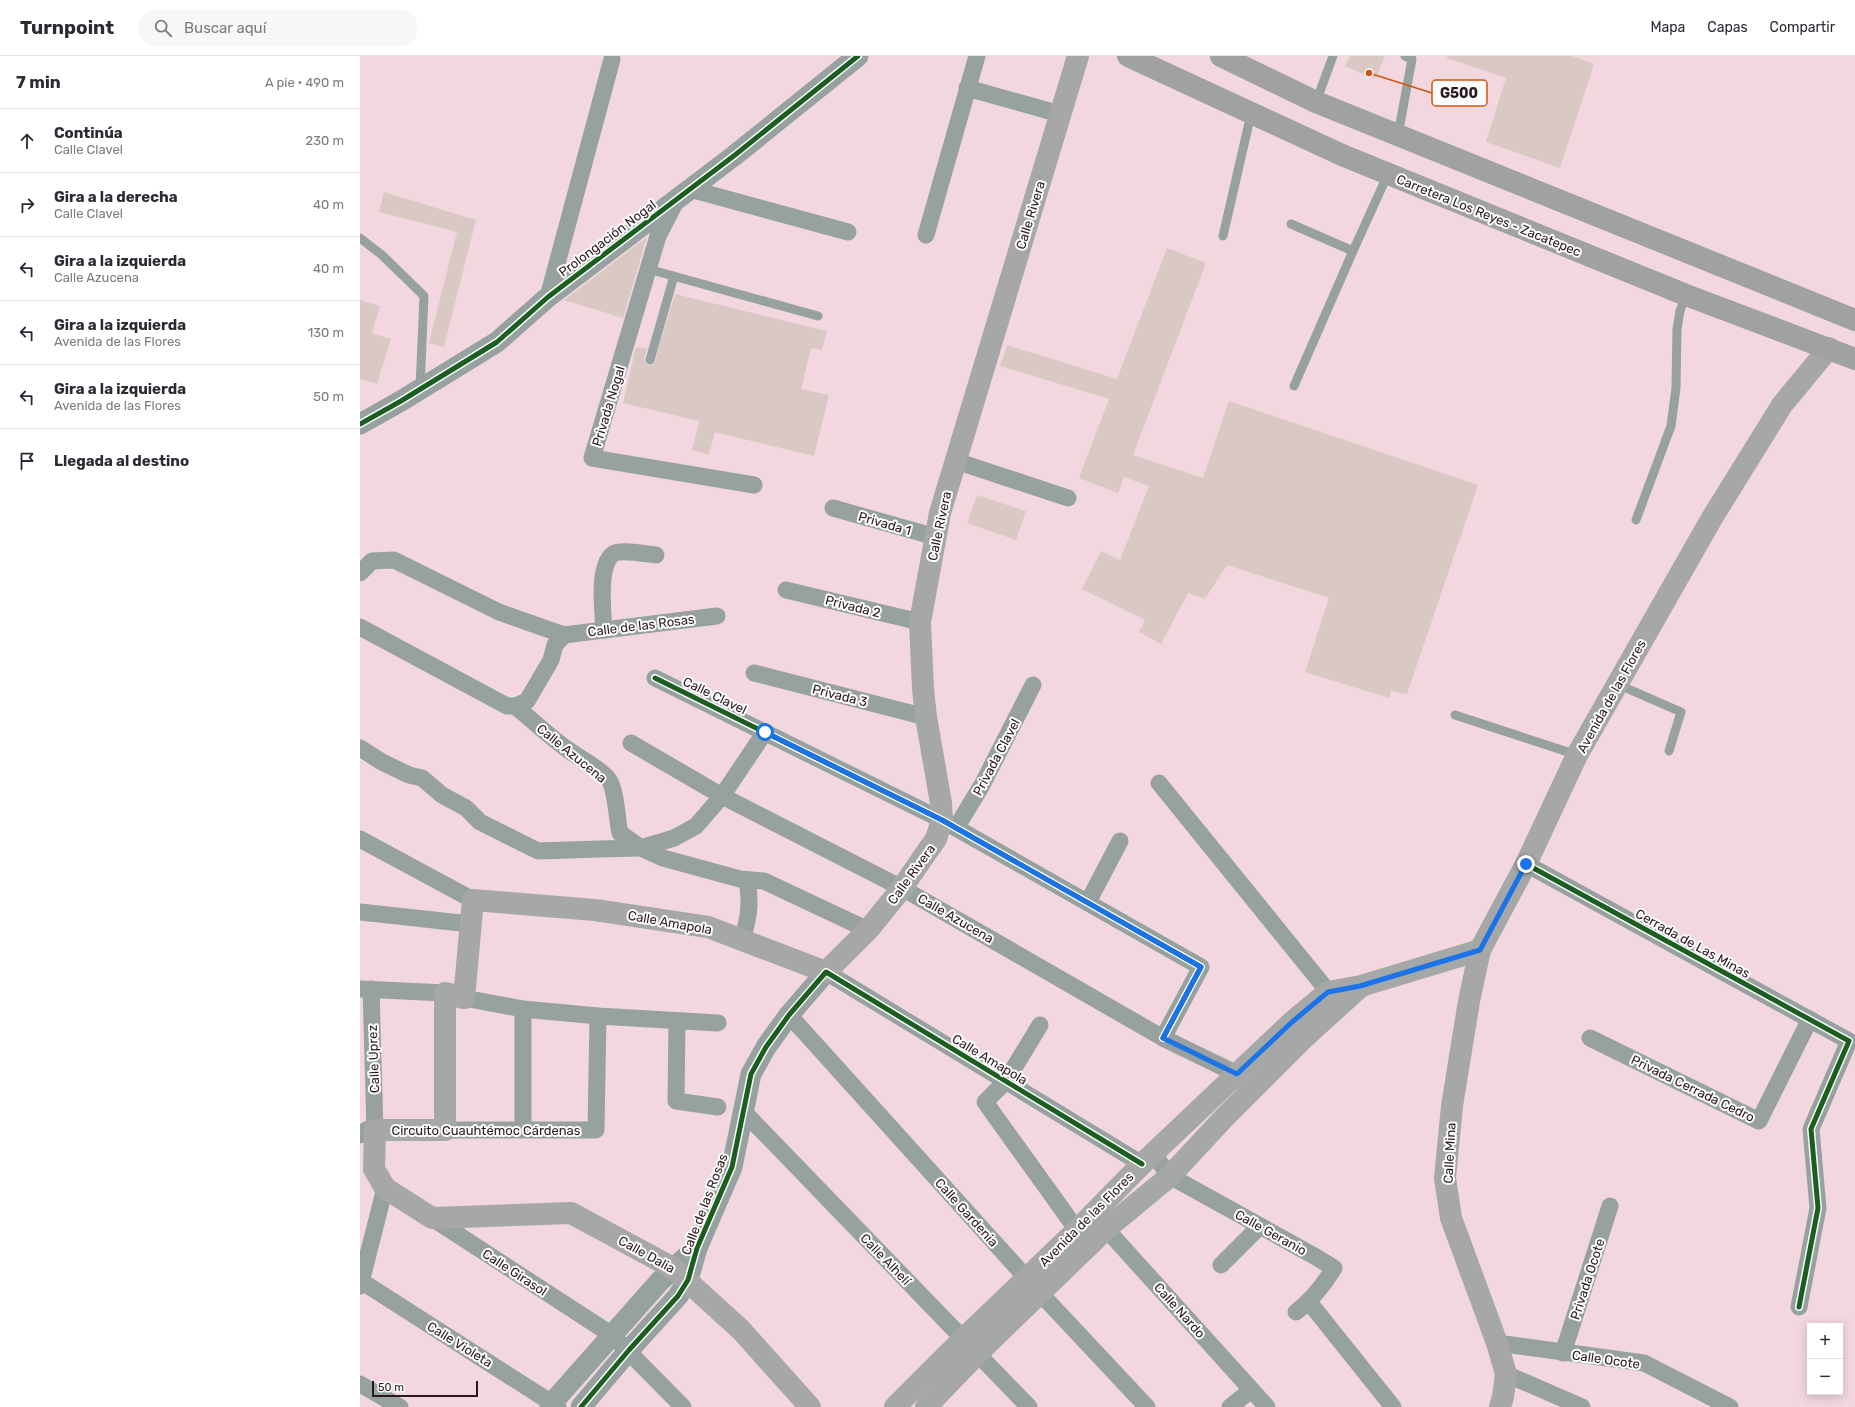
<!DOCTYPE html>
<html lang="es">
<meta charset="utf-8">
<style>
body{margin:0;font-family:Rubik,sans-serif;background:#f7f7f7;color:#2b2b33}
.controls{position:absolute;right:12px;bottom:12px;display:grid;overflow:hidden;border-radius:0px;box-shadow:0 2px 10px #0003}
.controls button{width:36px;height:36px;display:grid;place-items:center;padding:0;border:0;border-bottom:1px solid #e1e1e2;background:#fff;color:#2b2b33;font:20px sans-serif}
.scale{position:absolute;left:12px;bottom:10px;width:106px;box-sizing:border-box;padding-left:4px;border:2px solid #2a191d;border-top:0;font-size:11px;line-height:14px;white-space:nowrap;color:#2a191d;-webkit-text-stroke:3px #fcfcfc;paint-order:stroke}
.stop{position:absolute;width:12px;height:12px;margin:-9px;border:3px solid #1a73e8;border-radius:50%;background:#fff}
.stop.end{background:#1a73e8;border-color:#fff;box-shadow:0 1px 4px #0008}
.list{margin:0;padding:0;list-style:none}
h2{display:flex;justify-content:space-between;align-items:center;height:52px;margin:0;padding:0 16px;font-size:17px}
h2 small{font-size:13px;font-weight:400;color:#7c7c81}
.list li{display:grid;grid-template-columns:26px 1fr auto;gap:12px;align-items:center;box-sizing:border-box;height:64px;padding:0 16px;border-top:1px solid #e1e1e2}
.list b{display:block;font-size:15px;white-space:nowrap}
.list p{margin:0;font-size:13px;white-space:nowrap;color:#7c7c81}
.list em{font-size:13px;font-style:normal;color:#7c7c81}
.icon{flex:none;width:22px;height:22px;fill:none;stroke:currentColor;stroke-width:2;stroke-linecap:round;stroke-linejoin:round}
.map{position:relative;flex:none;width:1495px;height:1351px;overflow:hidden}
header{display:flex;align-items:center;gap:24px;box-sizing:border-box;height:56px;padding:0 20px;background:#fff;border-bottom:1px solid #e1e1e2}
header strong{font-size:19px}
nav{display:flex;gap:22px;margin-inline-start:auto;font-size:14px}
.search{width:280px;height:36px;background:#f7f7f7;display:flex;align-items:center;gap:10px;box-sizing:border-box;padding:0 14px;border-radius:22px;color:#7c7c81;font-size:15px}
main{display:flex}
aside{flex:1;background:#fff}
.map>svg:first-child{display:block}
.building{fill:#dac8c5}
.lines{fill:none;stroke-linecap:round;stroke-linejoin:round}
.service{stroke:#96a1a0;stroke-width:9}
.minor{stroke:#96a1a0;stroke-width:17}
.tertiary{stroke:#96a1a0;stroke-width:21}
.secondary{stroke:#a6a8a8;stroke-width:22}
.primary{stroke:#9fa1a2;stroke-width:22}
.cycleway-casing{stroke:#fcfcfc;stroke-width:8}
.cycleway{stroke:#1b5e20;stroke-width:5}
.route{stroke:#1a73e8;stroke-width:5}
.labels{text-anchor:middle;stroke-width:4;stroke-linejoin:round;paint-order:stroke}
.street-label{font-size:13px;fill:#2a191d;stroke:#fcfcfc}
.leader{fill:none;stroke:#d5530e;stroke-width:1.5}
.callout-dot{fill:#d5530e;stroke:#fcfcfc;stroke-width:1.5}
.callout{fill:#fcfcfc;stroke:#d5530e;stroke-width:1.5}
.callout-label{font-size:14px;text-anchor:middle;font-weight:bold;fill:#2a191d}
</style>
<header>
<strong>Turnpoint</strong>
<div class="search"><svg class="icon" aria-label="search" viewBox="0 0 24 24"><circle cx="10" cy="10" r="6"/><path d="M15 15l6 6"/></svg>Buscar aquí</div>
<nav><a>Mapa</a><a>Capas</a><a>Compartir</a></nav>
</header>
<main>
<aside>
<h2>7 min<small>A pie · 490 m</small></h2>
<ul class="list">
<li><svg class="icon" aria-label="ahead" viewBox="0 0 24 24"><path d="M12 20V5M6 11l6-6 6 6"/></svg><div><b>Continúa</b><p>Calle Clavel</p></div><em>230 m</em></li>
<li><svg class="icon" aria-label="right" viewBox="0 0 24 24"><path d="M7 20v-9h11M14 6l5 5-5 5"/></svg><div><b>Gira a la derecha</b><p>Calle Clavel</p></div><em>40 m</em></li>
<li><svg class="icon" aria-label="left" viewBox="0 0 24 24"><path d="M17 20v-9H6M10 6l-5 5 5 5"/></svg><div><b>Gira a la izquierda</b><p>Calle Azucena</p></div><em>40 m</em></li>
<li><svg class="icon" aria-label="left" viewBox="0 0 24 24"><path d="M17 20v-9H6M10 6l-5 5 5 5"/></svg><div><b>Gira a la izquierda</b><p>Avenida de las Flores</p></div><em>130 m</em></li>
<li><svg class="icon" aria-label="left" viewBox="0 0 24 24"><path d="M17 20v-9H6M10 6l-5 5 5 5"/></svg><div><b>Gira a la izquierda</b><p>Avenida de las Flores</p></div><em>50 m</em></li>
<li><svg class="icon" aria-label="arrive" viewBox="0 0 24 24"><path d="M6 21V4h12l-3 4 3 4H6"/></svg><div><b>Llegada al destino</b></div></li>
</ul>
</aside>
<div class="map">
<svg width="1495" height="1351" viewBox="0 0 1495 1351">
<rect width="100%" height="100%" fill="#f2d8de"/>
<!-- building -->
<g class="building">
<polygon points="990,0 1025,0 1015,23 985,10"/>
<polygon points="1087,0 1212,0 1234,8 1200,112 1126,86 1146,22 1087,2"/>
<polygon points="24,136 116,164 84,291 69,287 97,176 19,156"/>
<polygon points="287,181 263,262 204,244 240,217"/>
<polygon points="807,192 846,207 773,399 843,422 869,345 1118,429 1047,638 1031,635 1029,642 945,616 969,542 867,509 845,543 828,537 801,588 779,576 785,564 722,533 741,495 760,504 789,430 764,421 758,437 719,422 749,343 640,310 647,289 757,323"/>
<polygon points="315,238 467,275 462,294 451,292 441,333 469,339 454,400 355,376 349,399 332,394 339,365 263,347 276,291 287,293 284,303 286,308 291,310 294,308"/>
<polygon points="0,244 20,250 12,277 31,283 17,328 0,323"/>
<polygon points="617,439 666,455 656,484 607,467"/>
</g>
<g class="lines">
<!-- service -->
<g class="service">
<polyline points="956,46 973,0"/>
<polyline points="1038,79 1052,3 1045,0"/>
<polyline points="931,168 993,195 1028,118"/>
<polyline points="863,180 891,58"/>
<polyline points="0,182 22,199 64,240 60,332"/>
<polyline points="288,213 458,260"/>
<polyline points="290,304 314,220"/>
<polyline points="934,330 993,195"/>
<polyline points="1276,464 1311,370 1316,332 1317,273 1320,255 1326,239"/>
<polyline points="1257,628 1321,656 1309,695"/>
<polyline points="1095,659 1217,699"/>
</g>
<!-- minor -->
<g class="minor">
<polyline points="607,32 700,58"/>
<polyline points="330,133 488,176"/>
<polyline points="316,145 298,180 232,402 394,429"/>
<polyline points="566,179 617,0"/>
<polyline points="188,241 252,3"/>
<polyline points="596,405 708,442"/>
<polyline points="473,452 576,481"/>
<polyline points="0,517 12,505 34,504 139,556 204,579 357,560"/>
<polyline points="426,534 560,566"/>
<path d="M0,571l147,79h8c17,14 34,30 52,43 12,9 33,19 42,31 7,10 8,40 11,53l21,15 22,10 77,21 24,2 104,49"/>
<path d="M244,574c-1,-18 -7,-64 9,-76 7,-5 34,0 43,1"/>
<polyline points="394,617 566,661"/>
<polyline points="295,622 582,764 841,911 803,982"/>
<polyline points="155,650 167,645 191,604 195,589 204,579"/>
<polyline points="271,687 362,740 542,832 803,982 877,1018"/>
<polyline points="0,692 22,706 49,719 62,722 82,739 106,752 120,766 178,795 239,793 281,792 314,782 336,770 362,740 405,676"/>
<polyline points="799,727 975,944"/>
<polyline points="596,772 622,729 673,629"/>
<polyline points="0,783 113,844"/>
<polyline points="1166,808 1489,985 1451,1073 1458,1152 1439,1251"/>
<polyline points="728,846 760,785"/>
<polyline points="0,856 110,868"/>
<path d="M382,884c7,-23 9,-36 5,-60"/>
<polyline points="466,916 782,1108"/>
<polyline points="1,933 85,937"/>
<polyline points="104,942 163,953 238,960 358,967"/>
<polyline points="429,959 680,1237 787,1351"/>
<polyline points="317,965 316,1045 358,1051"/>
<polyline points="680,969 646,1025 625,1046 717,1174"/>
<polyline points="1230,982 1399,1065 1450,963"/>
<polyline points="384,1056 669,1351"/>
<polyline points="163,1073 163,953"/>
<polyline points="85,1074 236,1074 238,960"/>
<polyline points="0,1079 8,1073 15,1074 11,933"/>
<path d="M793,1098l17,22 146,81 18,11c-11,18 -22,32 -38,44"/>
<polyline points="72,1162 252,1279 323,1351"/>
<polyline points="738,1164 907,1351"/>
<polyline points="861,1209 900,1170"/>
<polyline points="1,1225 198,1351"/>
<polyline points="0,1230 25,1132"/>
<polyline points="949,1246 1033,1351"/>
<polyline points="1137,1287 1284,1307 1370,1351"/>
<polyline points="1203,1297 1250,1150"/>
<polyline points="1146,1318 1222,1351"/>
<polyline points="0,1328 40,1351"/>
<polyline points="870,1351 891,1334"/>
</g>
<!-- tertiary -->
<g class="tertiary">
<polyline points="0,368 41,345 137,286 188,241 375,99 498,0"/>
<polyline points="190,1351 193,1346 300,1225 326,1201"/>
<polyline points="221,1351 269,1294 318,1240 328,1224 337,1192 372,1111 391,1018 406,991 429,959 466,916"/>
</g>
<!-- secondary -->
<g class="secondary">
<polyline points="450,1351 381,1274 313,1212 211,1157 72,1162 25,1132 14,1113 15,1074 85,1074 85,937 104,942 113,844 235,854 348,871 466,916 508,874 542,832 566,797 576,783 582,764 581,747 566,661 563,633 560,566 580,457 718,0"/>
<polyline points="535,1351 603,1283 717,1174 782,1108 932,966 968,936 1001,930 1120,894"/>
<polyline points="566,1351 618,1297 746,1173 810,1120 863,1063 946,980 1000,931"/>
<polyline points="1140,1351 1143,1341 1146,1318 1137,1287 1091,1162 1085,1122 1092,1050 1109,945 1120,894 1166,808 1217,699 1352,462 1422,349 1469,292"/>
</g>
<!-- primary -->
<g class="primary">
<polyline points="768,0 982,99 1326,239 1495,303"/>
<polyline points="861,0 956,46 1495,264"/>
</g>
<defs>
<g id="cycleway">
<polyline points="0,368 41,345 137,286 188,241 375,99 498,0"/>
<polyline points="295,622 582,764 841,911 803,982"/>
<polyline points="1166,808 1489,985 1451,1073 1458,1152 1439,1251"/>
<polyline points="221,1351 269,1294 318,1240 328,1224 337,1192 372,1111 391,1018 406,991 429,959 466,916 782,1108"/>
</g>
</defs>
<!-- cycleway casing -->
<use href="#cycleway" class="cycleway-casing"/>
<!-- cycleway -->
<use href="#cycleway" class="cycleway"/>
</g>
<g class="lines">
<!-- route -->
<polyline class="route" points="405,676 582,764 841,911 803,982 877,1018 932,966 968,936 1000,930 1120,894 1166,808"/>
</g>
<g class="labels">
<!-- street labels -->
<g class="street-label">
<text transform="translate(670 159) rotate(-73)" y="5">Calle Rivera</text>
<text transform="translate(1129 159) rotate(22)" y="5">Carretera Los Reyes - Zacatepec</text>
<text transform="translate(247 182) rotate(-37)" y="5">Prolongación Nogal</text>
<text transform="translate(248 350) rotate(-73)" y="5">Privada Nogal</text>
<text transform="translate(525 467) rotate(16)" y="5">Privada 1</text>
<text transform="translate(579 470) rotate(-78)" y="5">Calle Rivera</text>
<text transform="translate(493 550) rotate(14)" y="5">Privada 2</text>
<text transform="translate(281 569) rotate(-7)" y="5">Calle de las Rosas</text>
<text transform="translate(355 639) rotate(26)" y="5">Calle Clavel</text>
<text transform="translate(480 639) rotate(14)" y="5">Privada 3</text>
<text transform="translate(1251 640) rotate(-61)" y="5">Avenida de las Flores</text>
<text transform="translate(212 697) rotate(39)" y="5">Calle Azucena</text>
<text transform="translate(636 701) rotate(-62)" y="5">Privada Clavel</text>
<text transform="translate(551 818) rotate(-54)" y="5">Calle Rivera</text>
<text transform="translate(596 862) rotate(30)" y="5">Calle Azucena</text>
<text transform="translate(310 866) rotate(10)" y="5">Calle Amapola</text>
<text transform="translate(1333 887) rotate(29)" y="5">Cerrada de Las Minas</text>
<text transform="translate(13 1003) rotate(-92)" y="5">Calle Uprez</text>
<text transform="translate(630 1003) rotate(31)" y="5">Calle Amapola</text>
<text transform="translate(1333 1032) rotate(26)" y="5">Privada Cerrada Cedro</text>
<text x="126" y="1079">Circuito Cuauhtémoc Cárdenas</text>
<text transform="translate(1089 1097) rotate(-87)" y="5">Calle Mina</text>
<text transform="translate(344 1148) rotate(-69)" y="5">Calle de las Rosas</text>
<text transform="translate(607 1156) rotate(48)" y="5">Calle Gardenia</text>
<text transform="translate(726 1163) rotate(-45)" y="5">Avenida de las Flores</text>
<text transform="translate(911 1176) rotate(29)" y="5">Calle Geranio</text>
<text transform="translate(287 1198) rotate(29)" y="5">Calle Dalia</text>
<text transform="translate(526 1203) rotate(46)" y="5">Calle Alhelí</text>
<text transform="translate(155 1216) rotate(33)" y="5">Calle Girasol</text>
<text transform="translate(1227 1223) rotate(-72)" y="5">Privada Ocote</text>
<text transform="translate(820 1254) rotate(48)" y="5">Calle Nardo</text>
<text transform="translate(100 1288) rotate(32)" y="5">Calle Violeta</text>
<text transform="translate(1246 1303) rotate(8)" y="5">Calle Ocote</text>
</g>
</g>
<!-- callouts -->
<path class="leader" d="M1009 17L1072 37"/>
<circle class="callout-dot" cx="1009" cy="17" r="4"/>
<rect class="callout" x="1072" y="24" width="55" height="26" rx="4"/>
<g class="callout-label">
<text x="1099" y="42">G500</text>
</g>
</svg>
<div class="controls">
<button>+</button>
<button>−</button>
</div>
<div class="scale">50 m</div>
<div class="stop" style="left:405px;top:676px"></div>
<div class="stop end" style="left:1166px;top:808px"></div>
</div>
</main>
